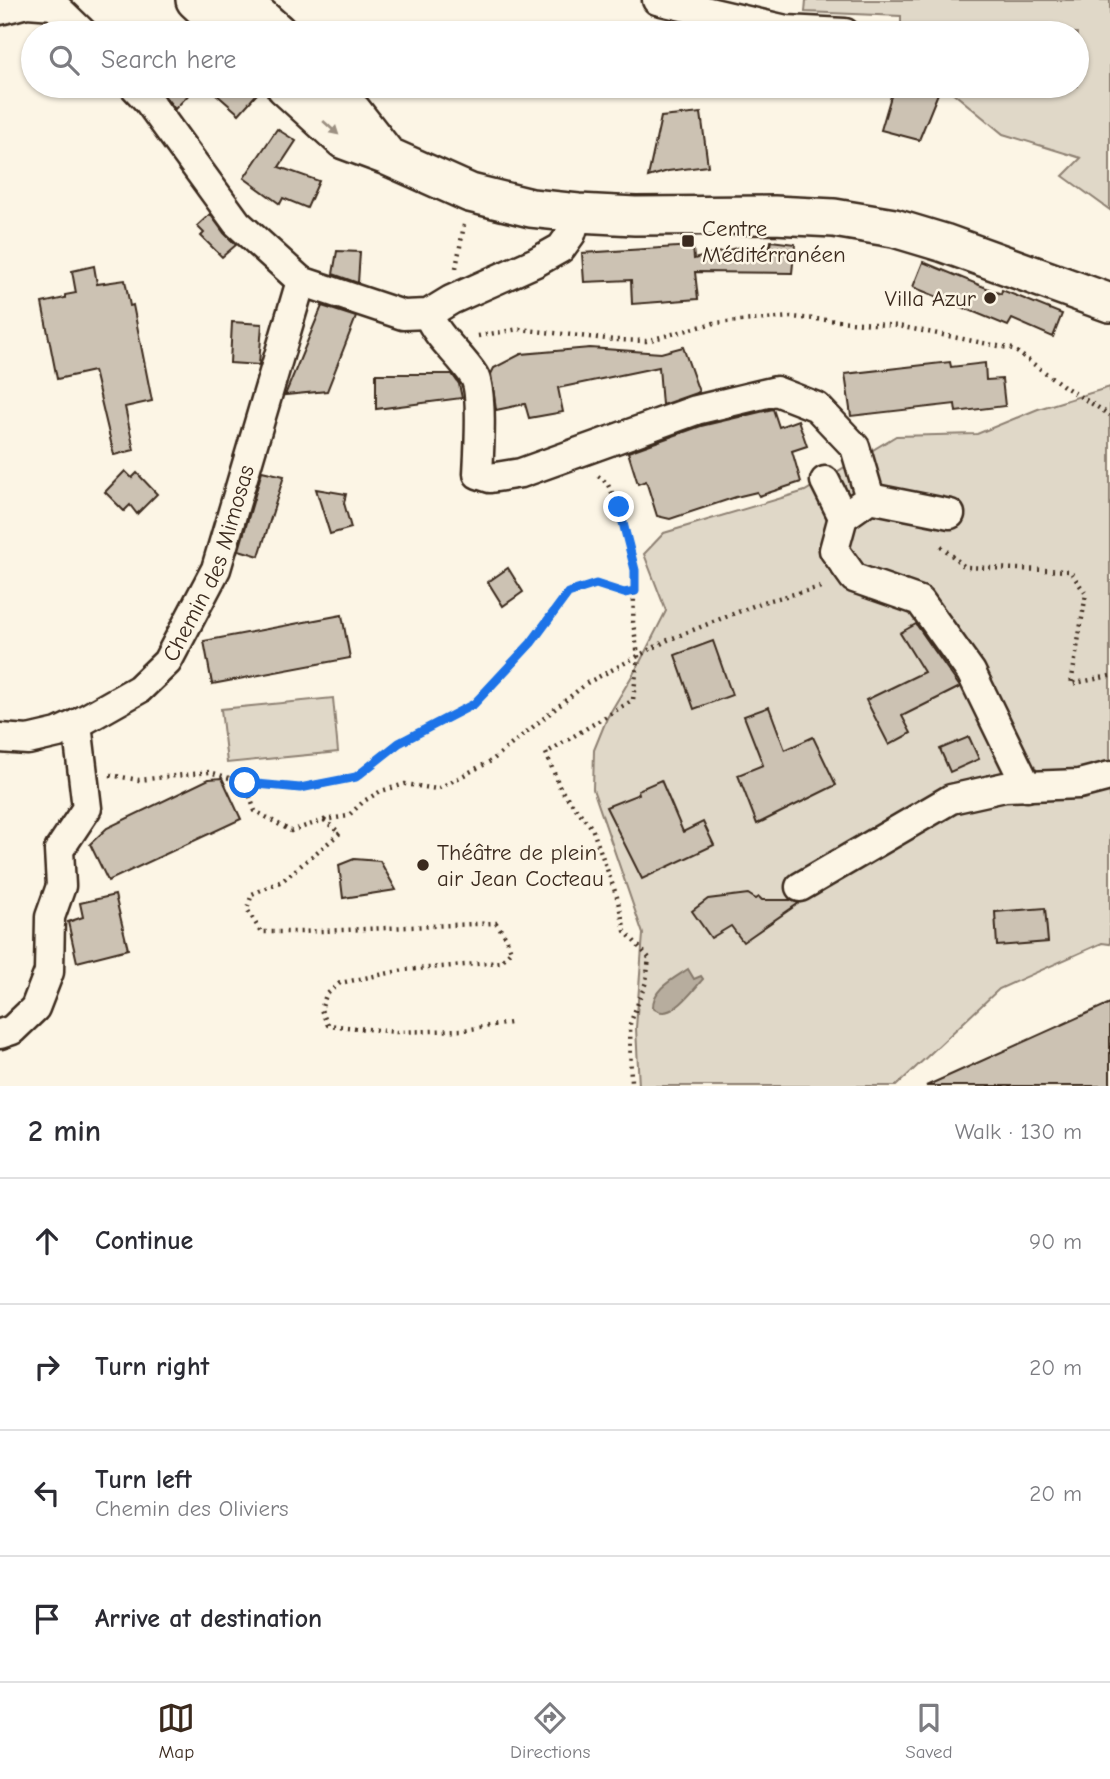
<!DOCTYPE html>
<meta charset="utf-8">
<style>
body{margin:0;font-family:"Comic Neue",sans-serif;background:#f7f7f7;color:#2b2b33}
.stop{position:absolute;width:21px;height:21px;margin:-16px;border:5px solid #1a73e8;border-radius:50%;background:#fff}
.stop.end{background:#1a73e8;border-color:#fff;box-shadow:0 2px 7px #0008}
.list{margin:0;padding:0;list-style:none}
h2{display:flex;justify-content:space-between;align-items:center;height:91px;margin:0;padding:0 28px;font-size:30px}
h2 small{font-size:23px;font-weight:400;color:#7c7c81}
.list li{display:grid;grid-template-columns:46px 1fr auto;gap:21px;align-items:center;box-sizing:border-box;height:126px;padding:0 28px;border-top:2px solid #e1e1e2}
.list b{display:block;font-size:26px;white-space:nowrap}
.list p{margin:0;font-size:23px;white-space:nowrap;color:#7c7c81}
.list em{font-size:23px;font-style:normal;color:#7c7c81}
.icon{flex:none;width:38px;height:38px;fill:none;stroke:currentColor;stroke-width:2;stroke-linecap:round;stroke-linejoin:round}
.map{position:relative;flex:none;width:1110px;height:1086px;overflow:hidden}
.search{position:absolute;background:#fff;box-shadow:0 2px 5px #0004;left:21px;right:21px;top:21px;height:77px;display:flex;align-items:center;gap:18px;box-sizing:border-box;padding:0 24px;border-radius:38px;color:#7c7c81;font-size:26px}
.sheet{height:595px;background:#fff}
nav{display:flex;justify-content:space-around;align-items:center;box-sizing:border-box;height:98px;border-top:2px solid #e1e1e2;background:#fff;font-size:19px;color:#7c7c81}
nav a{display:grid;justify-items:center;gap:4px}
nav .on{color:#3b2a1e}
.map>svg:first-child{display:block}
.green{fill:#e0d8c8;stroke:#8e8173;stroke-width:2}
.water{fill:#b7ad9e;stroke:#85796b;stroke-width:2}
.building{fill:#ccc2b3;stroke:#3b2a1e;stroke-width:2}
.lines{fill:none;stroke-linecap:round;stroke-linejoin:round}
.minor-casing{stroke:#3b2a1e;stroke-width:33}
.major-casing{stroke:#3b2a1e;stroke-width:42}
.path{stroke:#3b2a1e;stroke-width:4.5;stroke-dasharray:2 5;stroke-linecap:butt}
.minor{stroke:#fcf5e5;stroke-width:28}
.major{stroke:#fcf5e5;stroke-width:37}
.oneway{fill:#9c9082}
.route{stroke:#1a73e8;stroke-width:9}
.poi-dot{fill:#3b2a1e;stroke:#fcf5e5;stroke-width:2.5}
.labels{text-anchor:middle;stroke-width:5;stroke-linejoin:round;paint-order:stroke}
.poi-label{font-size:23px;fill:#3b2a1e;stroke:#fcf5e5;text-anchor:start}
.street-label{font-size:23px;fill:#3b2a1e;stroke:#fcf5e5}
</style>
<div class="map">
<svg width="1110" height="1086" viewBox="0 0 1110 1086">
<rect width="100%" height="100%" fill="#fcf5e5"/>
<filter id="ink" filterUnits="userSpaceOnUse"><feTurbulence type="fractalNoise" baseFrequency=".0143" numOctaves="2"/><feDisplacementMap in="SourceGraphic" scale="14" xChannelSelector="R" yChannelSelector="G"/><feConvolveMatrix kernelMatrix="1 2 1 2 8 2 1 2 1" color-interpolation-filters="sRGB"/></filter>
<g filter="url(#ink)">
<!-- green -->
<g class="green">
<polygon points="806,0 1110,0 1110,210 1063,176 1081,158 1003,134 945,86 1077,86 1077,33 901,33 901,16 805,12"/>
<polygon points="1110,387 1110,944 1102,943 999,989 896,1086 639,1086 636,1028 643,934 593,789 594,750 607,718 639,664 666,611 644,554 664,533 805,491 896,436 977,434 1038,409"/>
<polygon points="333,698 338,752 227,763 221,709"/>
</g>
<!-- water -->
<path class="water" d="M688,969l6,10 7,-3 2,3c-11,12 -32,44 -50,29 -1,-19 20,-29 35,-39z"/>
<!-- building -->
<g class="building">
<polygon points="157,86 197,86 175,109"/>
<polygon points="207,86 264,86 239,114"/>
<polygon points="894,86 941,86 919,140 881,130"/>
<polygon points="701,113 708,166 668,171 648,177 661,117"/>
<polygon points="277,129 296,141 279,167 319,181 307,208 283,198 280,204 244,178"/>
<polygon points="210,214 224,233 236,245 222,257 201,236 204,233 197,226"/>
<polygon points="771,241 795,244 792,273 695,272 698,299 632,304 631,280 584,282 582,253 693,246 694,259 740,247 769,250"/>
<polygon points="337,251 360,252 358,283 333,274"/>
<polygon points="923,262 1001,294 1002,290 1062,314 1053,337 1012,319 1008,326 913,287"/>
<polygon points="94,266 97,284 125,280 130,306 133,305 152,401 125,407 134,450 114,455 94,371 57,379 42,303 65,298 65,295 76,293 72,271"/>
<polygon points="322,306 356,317 327,391 285,395"/>
<polygon points="232,322 262,324 259,365 230,363"/>
<polygon points="683,347 699,392 662,405 659,367 558,388 563,412 529,418 525,404 496,410 491,374 494,368 521,354 590,348 661,353"/>
<polygon points="950,362 951,367 985,363 986,380 1002,379 1005,406 956,412 955,404 851,416 845,374"/>
<polygon points="376,374 452,374 459,384 462,398 376,409"/>
<polygon points="773,409 779,427 798,420 807,446 792,451 801,482 759,496 757,492 736,497 670,519 657,516 646,481 638,484 628,452 701,426"/>
<polygon points="125,471 132,478 137,473 157,494 137,514 130,505 124,511 105,492"/>
<polygon points="262,471 284,476 259,556 239,550"/>
<polygon points="316,489 346,494 344,503 351,528 330,534"/>
<polygon points="508,568 523,592 503,606 488,582"/>
<polygon points="342,615 350,658 212,684 204,641"/>
<polygon points="916,624 960,687 902,716 911,733 889,745 866,700 924,672 900,633"/>
<polygon points="713,641 732,695 694,709 675,655"/>
<polygon points="769,707 785,750 813,737 836,785 757,824 738,775 763,765 744,716"/>
<polygon points="969,737 979,759 950,772 940,749"/>
<polygon points="222,778 241,819 108,881 90,844 107,828 209,779"/>
<polygon points="661,780 683,832 703,822 714,845 642,879 606,807 639,794 638,790"/>
<polygon points="354,859 380,861 396,890 343,898 339,865"/>
<polygon points="748,894 756,899 759,897 762,900 790,900 799,903 743,942 731,926 711,938 692,911 708,899"/>
<polygon points="115,895 128,949 77,962 68,922 83,917 80,903"/>
<polygon points="1045,908 1048,942 997,946 995,912"/>
<polygon points="1110,1003 1110,1086 926,1086"/>
</g>
<g class="lines">
<defs>
<g id="minor">
<polyline points="657,0 786,30 845,33"/>
<polyline points="0,10 27,3 54,5 83,33"/>
<polyline points="134,86 149,102 237,223 301,281 403,315 428,314 451,300 536,262 561,248 571,234 578,213"/>
<path d="M428,314c9,24 32,40 46,62 9,14 5,79 4,98l12,4 31,-5 175,-63 80,-19 41,16 38,40 15,51 -27,19 -9,33 20,28 66,23 51,71 56,115"/>
<polyline points="825,481 843,517"/>
<polyline points="870,498 950,514"/>
<path id="s1" d="M0,738l28,2 30,-7 19,-9 62,-35 28,-27 49,-93 85,-288"/>
<polyline points="800,887 951,799 1005,787 1079,784 1110,776"/>
<polyline points="0,1034 12,1030 35,1008 49,972 50,917 61,886 59,850 87,808 77,724"/>
</g>
<g id="major">
<polyline points="195,0 230,33"/>
<polyline points="241,0 278,33"/>
<polyline points="285,86 344,140 387,156 470,193 531,208 578,213 635,216 774,215 834,218 894,228 944,243 1110,303"/>
<polyline points="328,86 352,111 384,152"/>
</g>
</defs>
<!-- minor casing -->
<use href="#minor" class="minor-casing"/>
<!-- major casing -->
<use href="#major" class="major-casing"/>
<!-- path -->
<g class="path">
<polyline points="456,268 464,225"/>
<polyline points="478,336 519,329 615,340 646,341 714,323 791,317 898,326 1013,349 1065,387 1110,415"/>
<polyline points="598,476 607,483 619,507 635,570 633,622 638,656 633,700 546,753 561,790 592,828 617,897 625,931 649,958 646,982 630,1024 631,1086"/>
<polyline points="941,546 965,567 1070,571 1086,594 1071,684 1110,676"/>
<polyline points="110,775 139,780 210,772 245,783 300,788 356,777 399,743 474,704 531,643 568,593 596,584 624,593 635,591"/>
<polyline points="245,783 255,811 291,831 324,820 348,816 364,801 381,791 405,784 437,789 491,761 587,683 638,656 668,640 763,602 825,586"/>
<polyline points="324,820 340,833 282,881 252,894 247,909 261,932 300,932 496,923 506,937 511,951 501,962 404,970 340,983 326,995 321,1010 328,1025 396,1032 464,1030 510,1023"/>
</g>
<!-- minor -->
<use href="#minor" class="minor"/>
<!-- major -->
<use href="#major" class="major"/>
</g>
<!-- one-way arrows -->
<defs><path id="oneway-solid" d="M-6-.8H1V-3.2L6.5 0L1 3.2V.8H-6Z" transform="scale(1.75)"/></defs>
<use class="oneway" href="#oneway-solid" transform="translate(331 128) rotate(42)"/>
</g>
<g class="lines" filter="url(#ink)">
<!-- route -->
<polyline class="route" points="245,783 300,788 356,777 399,743 474,704 531,643 568,593 596,584 624,593 635,591 635,570 619,507"/>
</g>
<!-- markers -->
<g class="poi-dot">
<rect x="681" y="234" width="14" height="14" rx="3.5"/>
<circle cx="990" cy="298" r="7"/>
<circle cx="423" cy="865" r="7"/>
</g>
<g class="labels">
<!-- poi labels -->
<g class="poi-label">
<text x="702" y="236">Centre<tspan x="702" dy="26">Méditérranéen</tspan></text>
<text x="976" y="306" text-anchor="end">Villa Azur</text>
<text x="437" y="860">Théâtre de plein<tspan x="437" dy="26">air Jean Cocteau</tspan></text>
</g>
<!-- street labels -->
<g class="street-label">
<text dy="8" stroke="none"><textPath href="#s1" startOffset="298">Chemin des Mimosas</textPath></text>
</g>
</g>
</svg>
<div class="stop" style="left:245px;top:783px"></div>
<div class="stop end" style="left:619px;top:507px"></div>
<div class="search"><svg class="icon" aria-label="search" viewBox="0 0 24 24"><circle cx="10" cy="10" r="6"/><path d="M15 15l6 6"/></svg>Search here</div>
</div>
<section class="sheet">
<h2>2 min<small>Walk · 130 m</small></h2>
<ul class="list">
<li><svg class="icon" aria-label="ahead" viewBox="0 0 24 24"><path d="M12 20V5M6 11l6-6 6 6"/></svg><div><b>Continue</b></div><em>90 m</em></li>
<li><svg class="icon" aria-label="right" viewBox="0 0 24 24"><path d="M7 20v-9h11M14 6l5 5-5 5"/></svg><div><b>Turn right</b></div><em>20 m</em></li>
<li><svg class="icon" aria-label="left" viewBox="0 0 24 24"><path d="M17 20v-9H6M10 6l-5 5 5 5"/></svg><div><b>Turn left</b><p>Chemin des Oliviers</p></div><em>20 m</em></li>
<li><svg class="icon" aria-label="arrive" viewBox="0 0 24 24"><path d="M6 21V4h12l-3 4 3 4H6"/></svg><div><b>Arrive at destination</b></div></li>
</ul>
</section>
<nav>
<a class="on"><svg class="icon" aria-label="map" viewBox="0 0 24 24"><path d="M3 6l6-2 6 2 6-2v14l-6 2-6-2-6 2zM9 4v14M15 6v14"/></svg>Map</a>
<a><svg class="icon" aria-label="directions" viewBox="0 0 24 24"><path d="M12 3l9 9-9 9-9-9zM9 14v-3h6M13 9l2 2-2 2"/></svg>Directions</a>
<a><svg class="icon" aria-label="saved" viewBox="0 0 24 24"><path d="M7 4h10v16l-5-4-5 4z"/></svg>Saved</a>
</nav>
